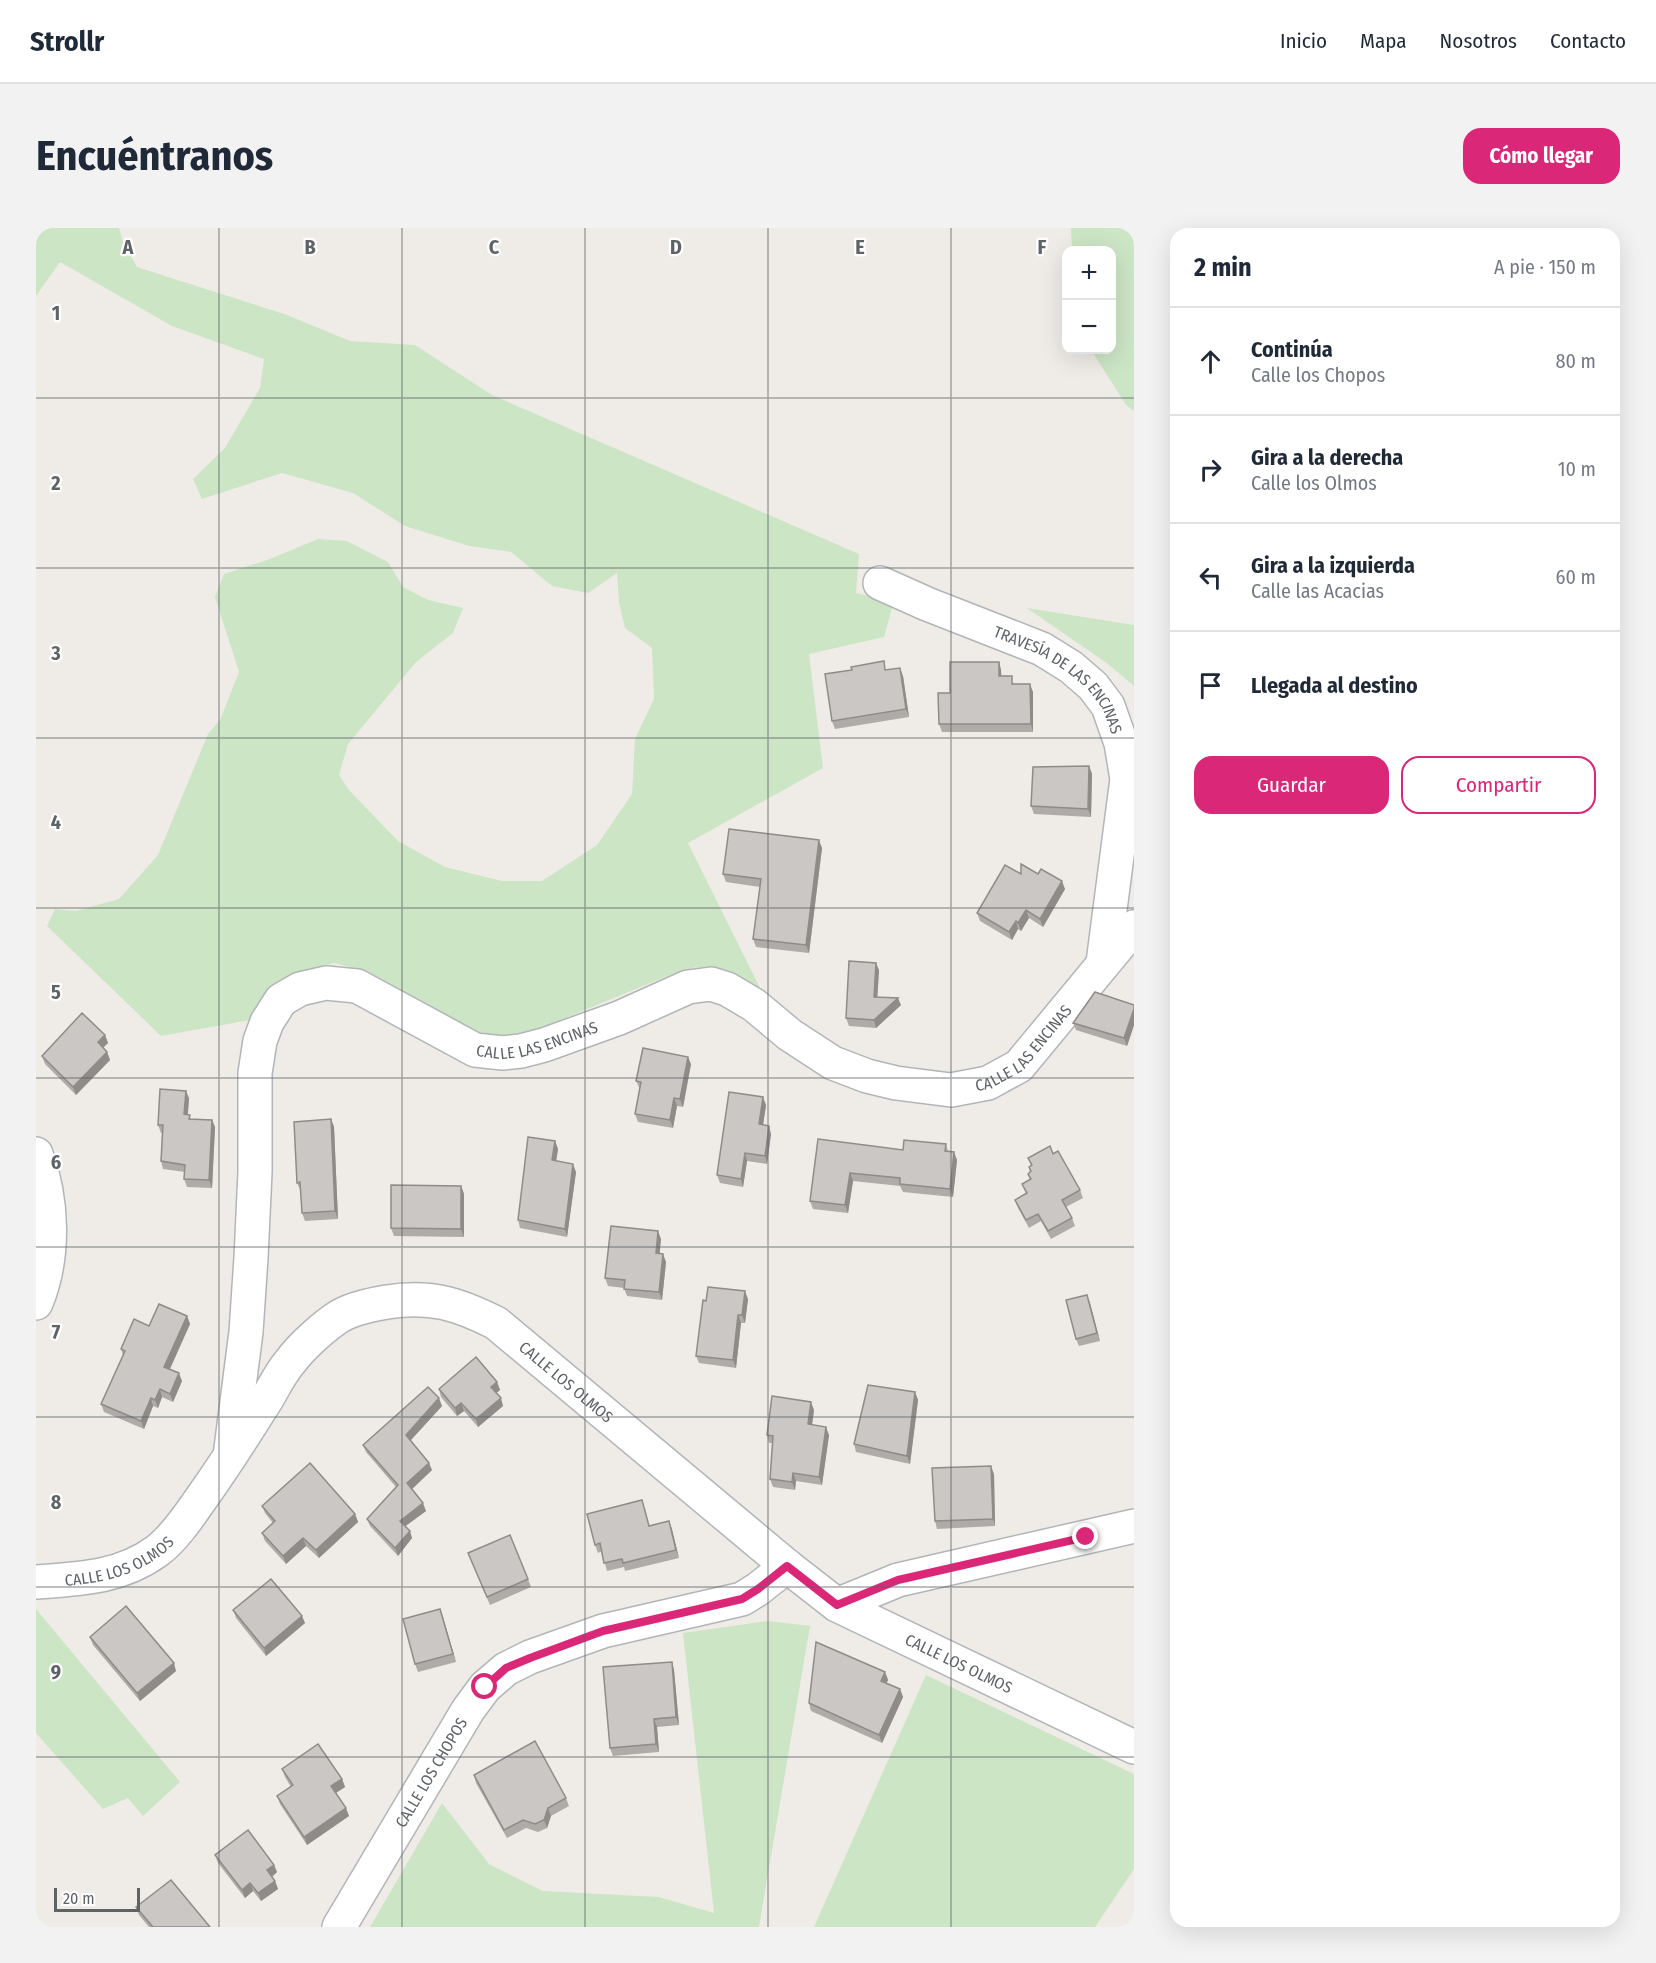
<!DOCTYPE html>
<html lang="es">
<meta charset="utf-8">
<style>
body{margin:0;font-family:"Fira Sans Condensed",sans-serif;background:#f2f2f3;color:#1f2937}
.controls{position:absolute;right:18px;top:18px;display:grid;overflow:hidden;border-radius:12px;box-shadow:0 6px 24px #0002}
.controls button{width:54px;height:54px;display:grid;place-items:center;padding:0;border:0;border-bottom:2px solid #e0e1e3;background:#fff;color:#1f2937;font:30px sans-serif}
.scale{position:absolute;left:18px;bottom:15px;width:86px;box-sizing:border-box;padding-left:6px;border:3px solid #5e6366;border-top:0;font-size:16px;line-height:21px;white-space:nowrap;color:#5e6366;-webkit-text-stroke:4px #fff;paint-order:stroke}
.stop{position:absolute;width:18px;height:18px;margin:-14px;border:4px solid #db2777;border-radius:50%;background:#fff}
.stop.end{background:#db2777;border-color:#fff;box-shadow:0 2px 6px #0008}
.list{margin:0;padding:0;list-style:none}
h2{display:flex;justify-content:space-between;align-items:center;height:78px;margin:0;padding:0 24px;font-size:26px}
h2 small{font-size:20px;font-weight:400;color:#747a83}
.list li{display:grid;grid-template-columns:39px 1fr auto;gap:18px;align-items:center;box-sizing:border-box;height:108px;padding:0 24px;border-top:2px solid #e0e1e3}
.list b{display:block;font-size:22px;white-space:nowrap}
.list p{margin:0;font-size:20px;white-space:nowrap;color:#747a83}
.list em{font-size:20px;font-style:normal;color:#747a83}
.actions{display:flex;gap:12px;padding:18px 24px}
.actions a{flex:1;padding:14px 0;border:2px solid #db2777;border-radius:18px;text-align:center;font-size:21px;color:#db2777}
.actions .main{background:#db2777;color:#fff}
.icon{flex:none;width:33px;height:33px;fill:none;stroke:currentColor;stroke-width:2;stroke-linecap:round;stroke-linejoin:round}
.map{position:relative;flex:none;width:1098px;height:1699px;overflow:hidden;border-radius:18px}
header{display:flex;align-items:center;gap:36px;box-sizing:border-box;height:84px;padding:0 30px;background:#fff;border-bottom:2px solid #e0e1e3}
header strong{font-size:28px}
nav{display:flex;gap:33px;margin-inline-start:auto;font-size:21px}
.intro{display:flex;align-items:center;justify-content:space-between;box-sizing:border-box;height:144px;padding:0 36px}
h1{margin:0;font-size:42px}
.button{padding:15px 27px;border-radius:18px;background:#db2777;color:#fff;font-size:21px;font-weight:700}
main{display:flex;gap:36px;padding:0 36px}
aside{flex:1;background:#fff;border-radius:18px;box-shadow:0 6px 24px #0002}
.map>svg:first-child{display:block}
.green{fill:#cce5c5}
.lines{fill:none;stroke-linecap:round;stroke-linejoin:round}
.minor-casing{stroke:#b2b5b8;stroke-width:36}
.minor{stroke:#fff;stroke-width:33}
.wall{fill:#afaba9}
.shaded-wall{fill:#8e8b89}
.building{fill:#cbc7c4;stroke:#8e8b89;stroke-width:1.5}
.route{stroke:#db2777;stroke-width:8}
.grid{fill:none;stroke:#5e6366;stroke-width:1.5;stroke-opacity:0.55}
.labels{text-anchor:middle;stroke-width:4.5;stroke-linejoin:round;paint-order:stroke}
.street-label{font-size:16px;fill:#5e6366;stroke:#fff}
.grid-label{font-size:20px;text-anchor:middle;font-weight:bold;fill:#5e6366;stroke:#fff;stroke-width:4.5;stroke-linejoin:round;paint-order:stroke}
</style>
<header>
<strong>Strollr</strong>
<nav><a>Inicio</a><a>Mapa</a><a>Nosotros</a><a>Contacto</a></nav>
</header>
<div class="intro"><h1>Encuéntranos</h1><a class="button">Cómo llegar</a></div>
<main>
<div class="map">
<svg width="1098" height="1699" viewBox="0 0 1098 1699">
<rect width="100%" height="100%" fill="#efece7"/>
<!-- green -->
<g class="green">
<polygon points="0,0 83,0 86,11 101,39 251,87 314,113 379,117 456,167 823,326 820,365 858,373 848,409 773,426 787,540 652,615 724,760 680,743 660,739 636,746 503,801 467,808 436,803 333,744 298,735 258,745 233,761 214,792 125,808 11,698 19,681 40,683 83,671 122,627 172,506 184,492 203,444 179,369 188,346 234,331 282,311 311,313 352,334 367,359 392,372 427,380 417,405 380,434 312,516 303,547 313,562 362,613 409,639 466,653 506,653 561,617 596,566 599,511 618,471 616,420 589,400 583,375 581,345 552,365 516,358 475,324 433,318 369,298 317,265 246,245 166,271 157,251 189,220 224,160 228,131 136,98 24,34 0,68"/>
<polygon points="1035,0 1098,0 1098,183 1090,177 1055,122 1076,122 1076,22 1036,22"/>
<polygon points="991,380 1098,397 1098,458 1072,436"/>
<polygon points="0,1381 144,1554 107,1588 92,1570 67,1581 0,1505"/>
<polygon points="732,1393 774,1398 723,1699 334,1699 406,1575 453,1636 507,1663 623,1669 678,1685 647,1405"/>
<polygon points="890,1447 1098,1546 1098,1641 1059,1699 778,1699"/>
</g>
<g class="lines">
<defs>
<g id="minor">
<path id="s1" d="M844,355l47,21 115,45 29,18 22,19 15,20 13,37 6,36 -24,184"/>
<path d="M0,926c17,46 19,103 0,149"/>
<path id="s2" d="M194,1228l16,-124 5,-74 4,-86v-99l5,-32 7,-19 14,-22 19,-11 26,-6 31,3 118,64 28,3 18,-2 23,-6 75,-27 69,-31 23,-3 16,5 27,16 36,30 43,28 34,13 29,7 55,7 37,-7 31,-17 115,-139"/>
<path id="s3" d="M0,1354c43,-3 84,-4 121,-31 16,-12 30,-32 41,-48 22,-31 43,-63 63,-95 10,-14 17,-32 29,-46 11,-15 34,-36 50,-46 14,-8 31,-11 47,-14 44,-7 71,2 109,21l291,243 50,39 297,142"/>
<polyline points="801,1377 862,1352 1098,1298"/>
<path id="s4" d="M303,1699l129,-217 17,-23 21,-18 24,-12 73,-26 139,-32 16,-10 29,-23"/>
</g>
</defs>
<!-- minor casing -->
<use href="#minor" class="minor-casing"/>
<!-- minor -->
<use href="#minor" class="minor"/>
</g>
<!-- wall -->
<g class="wall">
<polygon points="963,434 965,442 965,448 979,456 997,464 997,504 906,504 903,496 914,465"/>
<polygon points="851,442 867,448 873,489 799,501 796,493"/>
<polygon points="1053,538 1056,546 1055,589 998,586 995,578"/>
<polygon points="786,620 773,725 720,719 717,711 724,659 690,654 687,646"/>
<polygon points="985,646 1029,661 1007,699 993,690 985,703 982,701 976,712 944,693 941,685"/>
<polygon points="843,742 841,769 865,777 840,800 813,798 810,790"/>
<polygon points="1098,777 1098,797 1091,818 1040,802 1037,795"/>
<polygon points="69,807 72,815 67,820 71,824 74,832 40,867 9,836 6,828"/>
<polygon points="655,836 647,879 641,878 637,900 602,894 599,886 604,861 600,853"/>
<polygon points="153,870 152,886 155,891 176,892 179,899 176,960 151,959 148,951 149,944 127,941 125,933 126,905 125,905 122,897"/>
<polygon points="730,877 727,897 735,906 731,936 711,933 707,959 684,955 681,947"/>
<polygon points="295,891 298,899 302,991 269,993 266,985 265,963 261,955"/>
<polygon points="782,911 867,922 910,916 912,923 921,932 917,969 867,964 864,958 817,953 812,985 777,981 774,973"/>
<polygon points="519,913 522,921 520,933 540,944 531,1009 484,1000 482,992"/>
<polygon points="1017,926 1044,962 1047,970 1030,979 1036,990 1039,998 1015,1011 1005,993 993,1000 982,980 979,972 990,966 986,956 994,952 992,946 994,944 993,939 995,938 992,930"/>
<polygon points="425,958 428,966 428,1009 358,1008 355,1000"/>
<polygon points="625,1011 623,1025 630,1034 626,1072 591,1068 588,1060 572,1058 569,1050"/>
<polygon points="1051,1067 1064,1113 1043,1118 1040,1111"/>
<polygon points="712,1071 709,1095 705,1095 700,1140 663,1135 660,1128 670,1073"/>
<polygon points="151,1088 154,1096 134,1141 146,1153 137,1174 126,1169 122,1180 117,1178 108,1201 68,1184 65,1176 87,1127 85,1121 113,1098"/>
<polygon points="461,1154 464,1162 460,1165 467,1178 442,1199 428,1183 421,1188 405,1169 403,1161"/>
<polygon points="879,1164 882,1172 874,1236 820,1224 818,1216"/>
<polygon points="406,1178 375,1212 396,1242 376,1261 390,1283 369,1298 376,1310 362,1328 334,1298 331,1291 360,1259 330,1224 327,1217"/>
<polygon points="778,1182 776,1197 793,1207 786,1257 760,1253 759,1262 737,1259 734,1251 737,1215 733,1215 731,1207"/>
<polygon points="958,1246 959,1298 901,1301 899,1293"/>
<polygon points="226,1278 319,1286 322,1294 283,1330 270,1318 250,1336 229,1313 226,1305 237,1295 229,1285"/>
<polygon points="609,1280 613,1298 633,1293 643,1330 589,1343 588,1339 571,1343 566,1323 562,1325 559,1317"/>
<polygon points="435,1333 492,1351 495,1359 454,1377"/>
<polygon points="404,1381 420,1434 382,1444 379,1436"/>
<polygon points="197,1382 269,1395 230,1428 200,1390"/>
<polygon points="54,1409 140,1443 104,1473 57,1417"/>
<polygon points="636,1434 638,1442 643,1497 621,1499 623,1524 577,1528 574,1520"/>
<polygon points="849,1444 852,1452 850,1455 864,1461 867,1469 846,1515 775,1483 773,1475"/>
<polygon points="246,1541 306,1551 309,1559 300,1565 313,1588 271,1617 244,1576 241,1568 255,1559 249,1549"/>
<polygon points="438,1547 530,1570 533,1578 515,1588 511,1600 502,1604 490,1600 471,1610 440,1555"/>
<polygon points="179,1627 238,1637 241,1644 236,1649 239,1653 242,1661 225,1673 217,1663 209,1670 182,1635"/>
<polygon points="100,1679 174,1699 113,1699 103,1687"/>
</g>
<!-- shaded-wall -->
<g class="shaded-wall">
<polygon points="963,434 965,442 966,456 963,448"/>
<polygon points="864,440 867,448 873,489 870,481"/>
<polygon points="994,456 997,464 997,504 995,496"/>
<polygon points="1053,538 1056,546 1055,589 1052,581"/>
<polygon points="783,612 786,620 773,725 770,717"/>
<polygon points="1026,653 1029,661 1007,699 1004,691"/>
<polygon points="990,682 993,690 985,703 982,695"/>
<polygon points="980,693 982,701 976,712 973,704"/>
<polygon points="840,735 843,742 841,776 838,769"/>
<polygon points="862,770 865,777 840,800 838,792"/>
<polygon points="1098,781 1098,797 1091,818 1088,810"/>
<polygon points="69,807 72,815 64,822 62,814"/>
<polygon points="71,824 74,832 40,867 37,859"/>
<polygon points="652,829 655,836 647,879 644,871"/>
<polygon points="150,863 153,870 151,894 148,886"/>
<polygon points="727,869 730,877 726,904 723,896"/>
<polygon points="638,870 641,878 637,900 634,892"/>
<polygon points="295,891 298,899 302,991 299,983"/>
<polygon points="176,892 179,899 176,960 173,952"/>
<polygon points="733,898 735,906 731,936 729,928"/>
<polygon points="519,913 522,921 519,940 516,932"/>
<polygon points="918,924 921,932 917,969 914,961"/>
<polygon points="709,925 711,933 707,959 705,951"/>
<polygon points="537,936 540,944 531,1009 529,1001"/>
<polygon points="814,945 817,953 812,985 809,977"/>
<polygon points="425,958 428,966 428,1009 425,1001"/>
<polygon points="622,1003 625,1011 623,1033 620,1025"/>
<polygon points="627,1026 630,1034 626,1072 623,1064"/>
<polygon points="709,1063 712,1071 709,1095 706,1087"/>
<polygon points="1051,1067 1054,1075 1064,1113 1061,1105"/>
<polygon points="702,1087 705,1095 700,1140 697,1132"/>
<polygon points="151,1088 154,1096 131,1147 128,1139"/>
<polygon points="143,1145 146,1153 137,1174 134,1166"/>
<polygon points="461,1154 464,1162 458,1167 455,1159"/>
<polygon points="124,1161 126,1169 122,1180 119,1172"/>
<polygon points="879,1164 882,1172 874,1236 871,1228"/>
<polygon points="115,1170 117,1178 108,1201 105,1193"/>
<polygon points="403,1170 406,1178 373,1214 370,1207"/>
<polygon points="465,1170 467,1178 442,1199 440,1191"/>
<polygon points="775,1174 778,1182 775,1204 772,1196"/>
<polygon points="425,1175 428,1183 421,1188 419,1180"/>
<polygon points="790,1199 793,1207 786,1257 783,1249"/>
<polygon points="393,1235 396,1242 374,1263 371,1255"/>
<polygon points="955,1238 958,1246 959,1298 957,1291"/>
<polygon points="757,1245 760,1253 759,1262 756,1254"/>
<polygon points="387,1275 390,1283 367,1300 364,1293"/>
<polygon points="319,1286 322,1294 283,1330 280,1322"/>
<polygon points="633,1293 636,1301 643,1330 640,1322"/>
<polygon points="374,1303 376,1310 362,1328 359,1320"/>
<polygon points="267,1310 270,1318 250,1336 247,1328"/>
<polygon points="404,1381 407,1389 420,1434 417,1426"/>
<polygon points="266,1388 269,1395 230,1428 228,1420"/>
<polygon points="636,1434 638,1442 643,1497 640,1489"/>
<polygon points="138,1435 140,1443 104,1473 101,1465"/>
<polygon points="849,1444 852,1452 848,1461 845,1453"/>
<polygon points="864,1461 867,1469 846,1515 843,1507"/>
<polygon points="618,1491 621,1499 623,1524 620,1516"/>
<polygon points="306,1551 309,1559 298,1566 295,1558"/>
<polygon points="310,1580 313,1588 271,1617 268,1609"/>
<polygon points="512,1580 515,1588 511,1600 508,1592"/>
<polygon points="238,1637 241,1644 234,1650 231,1642"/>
<polygon points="239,1653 242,1661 225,1673 222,1665"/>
<polygon points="214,1655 217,1663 209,1670 206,1662"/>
</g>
<!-- building -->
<g class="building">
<polygon points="848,433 849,442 864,440 870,481 796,493 789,446 816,442 815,439"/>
<polygon points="914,434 963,434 963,448 976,448 976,456 994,456 995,496 903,496 902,465 914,465"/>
<polygon points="1053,538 1052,581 995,578 997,539"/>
<polygon points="693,601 783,612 770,717 717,711 725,651 687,646"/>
<polygon points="985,636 1002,646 1005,641 1026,653 1004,691 990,682 982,695 980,693 973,704 941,685 969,637 985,646"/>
<polygon points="813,733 840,735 838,769 862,770 838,792 810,790"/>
<polygon points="1059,764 1098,777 1098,781 1088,810 1037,795"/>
<polygon points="46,785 69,807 62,814 71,824 37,859 6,828"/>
<polygon points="607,820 652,829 644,871 638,870 634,892 599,886 605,854 600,853"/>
<polygon points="124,861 150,863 148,886 154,887 153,891 176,892 173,952 148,951 149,937 125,933 127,897 122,897"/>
<polygon points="693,864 727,869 723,896 733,898 729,928 709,925 705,951 681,947"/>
<polygon points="295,891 299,983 266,985 264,954 261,955 258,894"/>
<polygon points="492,909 519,913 516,932 537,936 529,1001 482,992"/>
<polygon points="782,911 867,922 868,912 910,916 909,923 918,924 914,961 864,956 864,950 814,945 809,977 774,973"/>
<polygon points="1014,918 1017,926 1022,923 1044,962 1026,972 1036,990 1012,1003 1002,986 990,992 979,972 991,965 986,956 995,951 992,946 995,943 993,939 996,937 992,930"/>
<polygon points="355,957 425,958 425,1001 355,1000"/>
<polygon points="575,998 622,1003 620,1025 627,1026 623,1064 588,1061 589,1052 569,1050"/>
<polygon points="672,1059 709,1063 706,1087 702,1087 697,1132 660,1128 667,1072 670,1073"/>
<polygon points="1051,1067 1061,1105 1040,1111 1030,1072"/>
<polygon points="123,1076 151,1088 128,1139 143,1145 134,1166 124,1161 119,1172 115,1170 105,1193 65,1176 89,1123 85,1121 98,1091 113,1098"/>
<polygon points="440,1129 461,1154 455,1159 465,1170 440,1191 425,1175 419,1180 403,1161"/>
<polygon points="832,1157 879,1164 871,1228 818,1216"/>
<polygon points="392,1159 403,1170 370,1207 393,1235 371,1255 387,1275 364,1293 374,1303 359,1320 331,1291 362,1257 327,1217"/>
<polygon points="736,1168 775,1174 772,1196 790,1199 783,1249 757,1245 756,1254 734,1251 737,1208 731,1207"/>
<polygon points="274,1235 319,1286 280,1322 267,1310 247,1328 226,1305 239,1293 226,1278"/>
<polygon points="955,1238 957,1291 899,1293 896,1240"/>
<polygon points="606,1272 613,1298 633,1293 640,1322 587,1335 586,1331 568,1335 564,1315 559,1317 551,1286"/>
<polygon points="474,1307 492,1351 451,1369 432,1325"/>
<polygon points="235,1351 266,1388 228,1420 197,1382"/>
<polygon points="90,1378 138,1435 101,1465 54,1409"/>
<polygon points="404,1381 417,1426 379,1436 367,1391"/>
<polygon points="780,1414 849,1444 845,1453 864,1461 843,1507 773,1475"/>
<polygon points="636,1434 640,1489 618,1491 620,1516 574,1520 567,1439"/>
<polygon points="499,1513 530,1570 512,1580 508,1592 499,1596 487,1592 468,1602 438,1547"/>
<polygon points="282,1516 306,1551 295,1558 310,1580 268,1609 241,1568 257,1557 246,1541"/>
<polygon points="212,1602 238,1637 231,1642 239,1653 222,1665 214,1655 206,1662 179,1627"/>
<polygon points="135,1652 174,1699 117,1699 100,1679"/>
</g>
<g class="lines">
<!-- route -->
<polyline class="route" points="449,1459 470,1440 494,1430 567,1403 706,1371 722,1361 751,1338 801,1377 862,1352 1050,1309"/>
</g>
<!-- grid -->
<path class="grid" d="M183,0v1699M366,0v1699M549,0v1699M732,0v1699M915,0v1699M0,170h1098M0,340h1098M0,510h1098M0,680h1098M0,850h1098M0,1019h1098M0,1189h1098M0,1359h1098M0,1529h1098"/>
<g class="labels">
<!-- street labels -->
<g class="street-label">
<text dy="6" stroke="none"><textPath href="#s1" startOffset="208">TRAVESÍA DE LAS ENCINAS</textPath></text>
<text dy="6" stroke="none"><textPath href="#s2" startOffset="741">CALLE LAS ENCINAS</textPath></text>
<text dy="6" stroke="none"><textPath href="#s2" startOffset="1281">CALLE LAS ENCINAS</textPath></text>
<text dy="6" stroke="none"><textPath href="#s3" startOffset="681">CALLE LOS OLMOS</textPath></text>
<text dy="6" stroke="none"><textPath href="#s3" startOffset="87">CALLE LOS OLMOS</textPath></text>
<text dy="6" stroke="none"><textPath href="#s3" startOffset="1167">CALLE LOS OLMOS</textPath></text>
<text dy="6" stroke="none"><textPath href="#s4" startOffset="180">CALLE LOS CHOPOS</textPath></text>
</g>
</g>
<g class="grid-label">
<text x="92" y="26">A</text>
<text x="274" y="26">B</text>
<text x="458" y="26">C</text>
<text x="640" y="26">D</text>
<text x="824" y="26">E</text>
<text x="1006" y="26">F</text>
<text x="20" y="92">1</text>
<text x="20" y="262">2</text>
<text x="20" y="432">3</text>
<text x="20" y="601">4</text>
<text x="20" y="771">5</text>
<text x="20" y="941">6</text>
<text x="20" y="1111">7</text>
<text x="20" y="1281">8</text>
<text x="20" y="1451">9</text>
</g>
</svg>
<div class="controls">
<button>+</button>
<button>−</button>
</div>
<div class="scale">20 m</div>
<div class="stop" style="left:449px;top:1459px"></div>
<div class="stop end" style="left:1050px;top:1309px"></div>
</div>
<aside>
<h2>2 min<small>A pie · 150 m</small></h2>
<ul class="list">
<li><svg class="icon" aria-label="ahead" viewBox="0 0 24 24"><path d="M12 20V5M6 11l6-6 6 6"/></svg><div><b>Continúa</b><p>Calle los Chopos</p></div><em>80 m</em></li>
<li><svg class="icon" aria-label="right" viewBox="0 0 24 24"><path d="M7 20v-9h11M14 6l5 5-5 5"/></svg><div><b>Gira a la derecha</b><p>Calle los Olmos</p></div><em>10 m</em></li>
<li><svg class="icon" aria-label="left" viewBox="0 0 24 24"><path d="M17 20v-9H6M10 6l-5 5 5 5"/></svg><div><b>Gira a la izquierda</b><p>Calle las Acacias</p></div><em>60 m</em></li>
<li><svg class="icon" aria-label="arrive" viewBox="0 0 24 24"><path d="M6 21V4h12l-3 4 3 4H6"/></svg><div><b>Llegada al destino</b></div></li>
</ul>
<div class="actions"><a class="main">Guardar</a><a>Compartir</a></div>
</aside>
</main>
